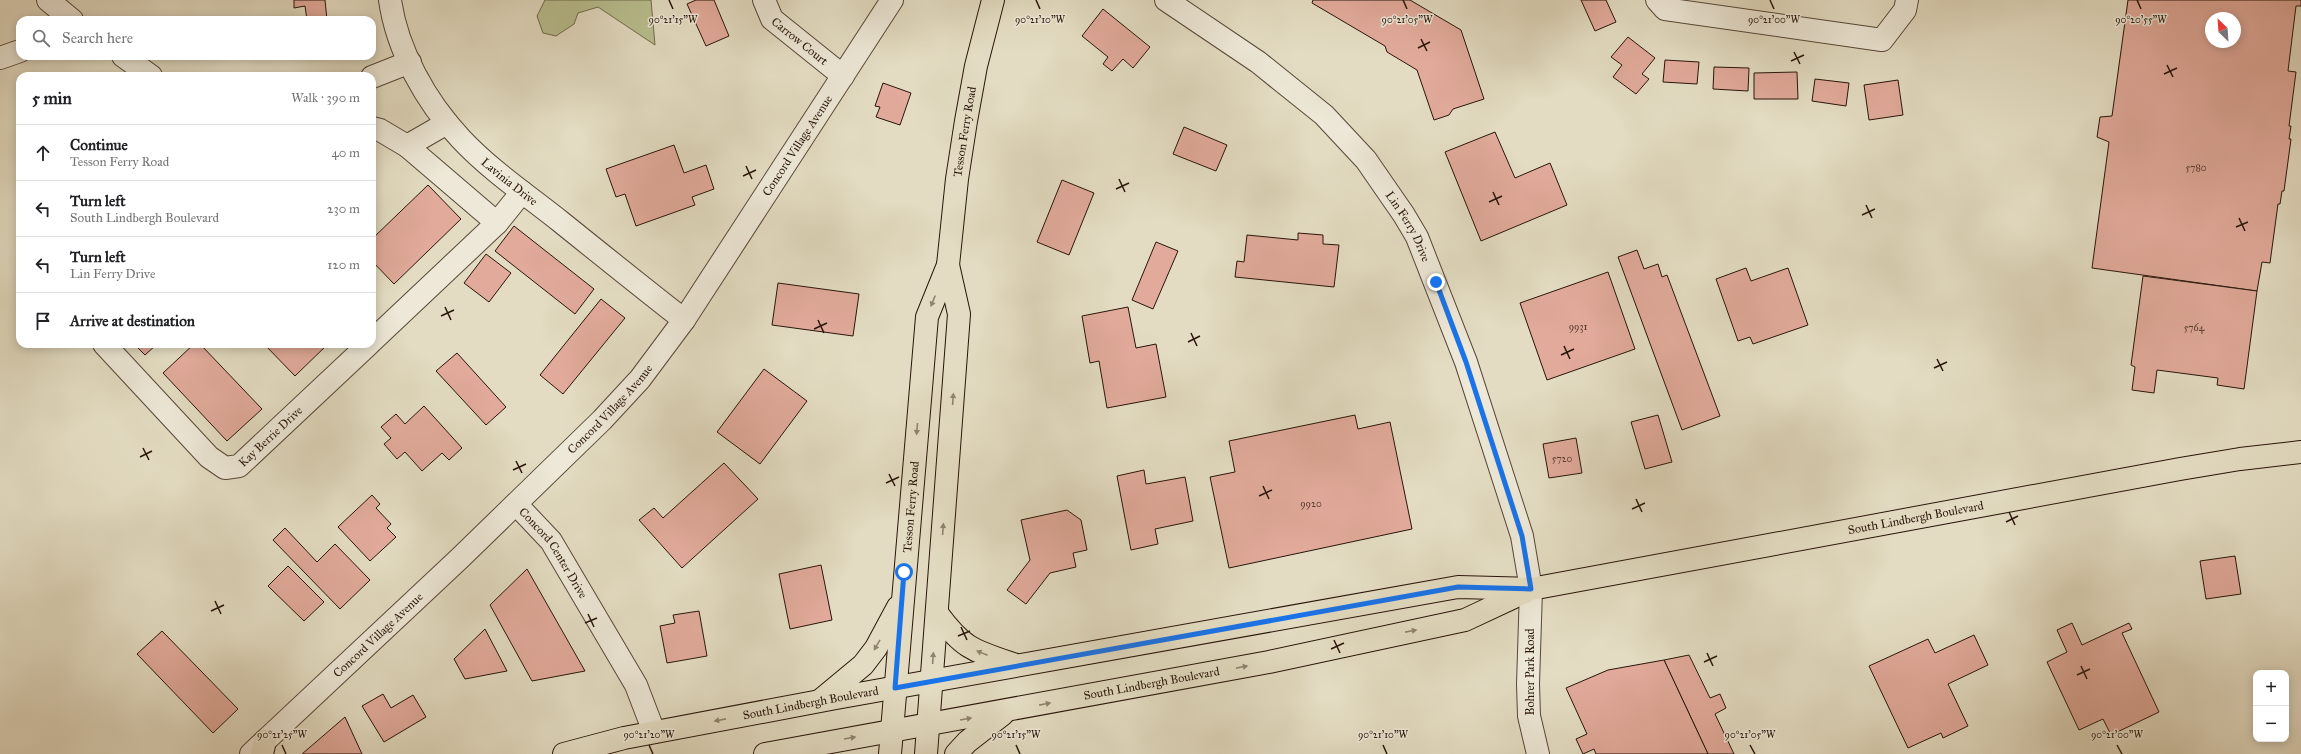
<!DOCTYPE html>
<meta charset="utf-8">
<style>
body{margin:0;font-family:"IM FELL Great Primer",serif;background:#f6f6f6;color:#202124}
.controls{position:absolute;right:12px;bottom:12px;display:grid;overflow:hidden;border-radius:8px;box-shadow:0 2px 10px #0003}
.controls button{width:36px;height:36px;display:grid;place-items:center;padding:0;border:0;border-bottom:1px solid #e0e0e0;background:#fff;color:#202124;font:20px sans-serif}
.compass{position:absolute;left:2205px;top:12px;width:36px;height:36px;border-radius:50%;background:#fff;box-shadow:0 2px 10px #0003;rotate:335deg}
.stop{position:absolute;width:12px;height:12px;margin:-9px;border:3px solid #1a73e8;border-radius:50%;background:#fff}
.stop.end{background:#1a73e8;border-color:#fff;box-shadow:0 1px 4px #0008}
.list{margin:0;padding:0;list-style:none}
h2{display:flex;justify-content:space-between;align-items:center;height:52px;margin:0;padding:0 16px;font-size:17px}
h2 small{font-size:13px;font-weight:400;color:#757577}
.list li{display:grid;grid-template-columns:26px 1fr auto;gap:12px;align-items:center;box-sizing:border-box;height:56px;padding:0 16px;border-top:1px solid #e0e0e0}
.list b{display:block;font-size:15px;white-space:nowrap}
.list p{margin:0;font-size:13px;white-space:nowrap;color:#757577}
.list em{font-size:13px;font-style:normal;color:#757577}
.icon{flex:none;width:22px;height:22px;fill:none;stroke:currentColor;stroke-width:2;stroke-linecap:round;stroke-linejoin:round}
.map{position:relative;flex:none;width:2301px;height:754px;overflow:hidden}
.search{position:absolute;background:#fff;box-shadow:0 2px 10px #0003;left:16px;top:16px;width:360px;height:44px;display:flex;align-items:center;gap:10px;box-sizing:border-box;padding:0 14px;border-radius:12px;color:#757577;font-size:15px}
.panel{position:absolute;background:#fff;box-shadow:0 2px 10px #0003;left:16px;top:72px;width:360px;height:276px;border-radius:12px}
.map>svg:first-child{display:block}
.green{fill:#b9bf8f;stroke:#716a4c}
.building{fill:#e1aa9b;stroke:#29150a;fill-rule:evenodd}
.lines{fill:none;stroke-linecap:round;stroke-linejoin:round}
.minor-casing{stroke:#584738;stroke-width:24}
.major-casing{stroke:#29150a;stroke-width:24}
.minor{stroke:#ede8d7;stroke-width:22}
.major{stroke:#e3dcc2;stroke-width:22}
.oneway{fill:#8f826f}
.route{stroke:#1a73e8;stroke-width:5}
.ticks{fill:none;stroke:#29150a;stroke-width:1.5}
.labels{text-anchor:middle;stroke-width:3;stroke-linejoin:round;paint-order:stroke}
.number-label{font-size:10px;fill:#573a2e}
.street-label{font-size:12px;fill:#29150a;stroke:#ede8d7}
.ticks-label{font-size:10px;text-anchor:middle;fill:#29150a;stroke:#ede8d7;stroke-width:3;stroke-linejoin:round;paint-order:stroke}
</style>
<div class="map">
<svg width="2301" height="754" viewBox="0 0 2301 754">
<rect width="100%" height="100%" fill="#e3dcc2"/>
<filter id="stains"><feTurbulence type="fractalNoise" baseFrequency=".005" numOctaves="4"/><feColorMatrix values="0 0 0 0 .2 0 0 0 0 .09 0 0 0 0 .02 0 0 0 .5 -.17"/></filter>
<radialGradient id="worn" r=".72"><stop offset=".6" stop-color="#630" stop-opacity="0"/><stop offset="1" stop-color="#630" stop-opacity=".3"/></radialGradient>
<!-- green -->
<polygon class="green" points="545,0 651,0 655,45 598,7 578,13 574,24 556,36 543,33 537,16"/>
<!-- building -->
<g class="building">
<polygon points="294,0 325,0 327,20 307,20 305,6 294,8"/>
<polygon points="696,0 714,0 729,36 706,46 687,4"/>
<polygon points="1313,0 1410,0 1461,30 1484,99 1453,109 1449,115 1434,120 1417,70 1387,52 1385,46 1312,3"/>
<polygon points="1581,0 1606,0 1616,22 1595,31"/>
<path d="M2128,0h173v6h-5l-8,65 8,1 -7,54h2l-2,13h2l-7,52h-2l-2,13h-2l-8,59 -8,-1 -5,29 -165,-23 17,-126 -12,-5 3,-20 12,-1zM2211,18h24v24h-24z"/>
<polygon points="1103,9 1150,47 1133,68 1123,59 1112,71 1103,64 1108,57 1082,36"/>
<polygon points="1628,37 1655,58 1642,74 1649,79 1636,94 1613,77 1622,65 1611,57"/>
<polygon points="1665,60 1699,62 1697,84 1663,82"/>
<polygon points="1714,67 1749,68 1748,91 1713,89"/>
<polygon points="1797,72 1798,99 1754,99 1754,73"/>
<polygon points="1815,79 1849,83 1846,106 1812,101"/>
<polygon points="1898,80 1903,115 1869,120 1864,85"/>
<polygon points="883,83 911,93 900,125 876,117 880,107 875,106"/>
<polygon points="1184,127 1227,145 1216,171 1173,154"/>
<polygon points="1495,132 1515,178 1550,163 1567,205 1481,241 1445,152"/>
<polygon points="674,145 684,173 706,165 714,189 692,197 695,205 636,226 625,194 616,197 606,169"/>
<polygon points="1062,180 1094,193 1069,255 1037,242"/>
<polygon points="428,185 461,219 394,284 372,261 372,239"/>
<polygon points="514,226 594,289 575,314 495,251"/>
<polygon points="1298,233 1323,235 1323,244 1339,245 1334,287 1235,277 1237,261 1244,262 1247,235 1298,240"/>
<polygon points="1156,242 1178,251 1153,309 1132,300"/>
<polygon points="1637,250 1644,269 1658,264 1662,277 1667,275 1720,416 1682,430 1618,257"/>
<polygon points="486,254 511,273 489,302 464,283"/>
<polygon points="1746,268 1751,281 1788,268 1808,325 1753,344 1750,337 1738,341 1716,279"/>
<polygon points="1608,272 1635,349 1547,380 1520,303"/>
<polygon points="2143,276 2257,291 2244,389 2217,385 2218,378 2157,370 2154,393 2132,390 2135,367 2131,365"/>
<polygon points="778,283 859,294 853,336 772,325"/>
<polygon points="601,299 625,318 563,394 540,375"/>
<polygon points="1128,307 1136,348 1156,344 1166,397 1107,408 1099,361 1090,363 1082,316"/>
<polygon points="134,344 157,344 145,355"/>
<polygon points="194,344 200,344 262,409 227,441 163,373"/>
<polygon points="264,344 328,344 295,376"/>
<polygon points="457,353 506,407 486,425 436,371"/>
<polygon points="764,369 807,401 760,464 717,432"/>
<polygon points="424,406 462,448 449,460 442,453 422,471 405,452 397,459 384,444 391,438 381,427 396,414 405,424"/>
<polygon points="1355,415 1358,429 1390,422 1412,529 1229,568 1210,477 1235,472 1229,441"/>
<polygon points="1658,415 1672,462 1645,469 1631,422"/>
<polygon points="1576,438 1582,473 1549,478 1543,444"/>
<polygon points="724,463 758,499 682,568 639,520 654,508 663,518"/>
<polygon points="1144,470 1146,484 1185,477 1193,521 1155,529 1158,544 1131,550 1117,476"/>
<polygon points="372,495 380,504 376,508 391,524 387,528 396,537 370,561 338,527"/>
<polygon points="1067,510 1081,520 1087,550 1073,553 1076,567 1050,573 1026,604 1007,590 1030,560 1021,520"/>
<polygon points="285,528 317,562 335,544 370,580 340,609 273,540"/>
<polygon points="2235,556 2241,594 2206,599 2200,561"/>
<polygon points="821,565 832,620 790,629 779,574"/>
<polygon points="288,566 324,602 304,621 268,586"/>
<polygon points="527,569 585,671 532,681 490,605"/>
<polygon points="699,611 707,656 667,663 660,626 675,623 673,615"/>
<polygon points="2072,623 2082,645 2129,623 2132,629 2122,633 2159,712 2111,735 2103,719 2079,730 2047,662 2067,652 2057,630"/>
<polygon points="485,629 507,671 465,679 454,659"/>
<polygon points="162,631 238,709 213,733 137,654"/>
<polygon points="1974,635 1988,665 1948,684 1968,726 1943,738 1941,733 1908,748 1869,666 1928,639 1935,653"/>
<polygon points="1689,655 1710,698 1720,694 1726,708 1715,714 1734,754 1708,754 1664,660"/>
<polygon points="1664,660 1708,754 1596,754 1594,749 1583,754 1576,739 1587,734 1566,688 1608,670"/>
<polygon points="383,694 391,708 413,695 426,717 384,742 362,706"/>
<polygon points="345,717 362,754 302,754"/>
</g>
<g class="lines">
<defs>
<g id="minor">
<polyline points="48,0 72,20"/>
<path id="s1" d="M390,0c7,50 36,102 71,139 29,31 66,56 100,83 41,33 82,66 123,98"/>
<path id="s2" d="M764,0l8,19 71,57"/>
<path id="s3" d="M1166,0l92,62 66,53 42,45 38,55 13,22 49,125 56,174 9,53 -3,95 1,32 9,38"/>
<polyline points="1657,0 1665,9 1882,40 1905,10 1907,0"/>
<polyline points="123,56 151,76"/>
<polyline points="0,58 20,51"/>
<polyline points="372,77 410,62"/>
<polyline points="372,128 380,130 407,146 447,123"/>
<polyline points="407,146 497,223"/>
<polyline points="372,341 497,223 522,192"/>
<path id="s4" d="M104,344l105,113 16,11 14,-2 130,-122"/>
<path id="s5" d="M516,504l35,37 85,144 18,47"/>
<path id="s6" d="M251,754l208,-195 143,-139 38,-41 44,-59 208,-320"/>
</g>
<g id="major">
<path d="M937,613c26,36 37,38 79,52"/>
<polyline points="822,699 863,665 876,648 898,607"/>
<polyline points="262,754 265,741"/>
<path id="s7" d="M564,754l60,-16 212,-40 622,-111 73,2 649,-120 60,-10 61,-7"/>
<path id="s8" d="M765,754l504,-92 196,-42 62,-29"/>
<path id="s9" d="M890,754l37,-437 21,-52 9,-86 9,-58 10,-55 17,-66"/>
<polyline points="926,754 959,314 948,265"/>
<polyline points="956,754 967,742 1003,714"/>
</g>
</defs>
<!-- minor casing -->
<use href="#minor" class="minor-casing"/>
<!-- major casing -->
<use href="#major" class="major-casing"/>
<!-- minor -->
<use href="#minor" class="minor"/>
<!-- major -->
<use href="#major" class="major"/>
</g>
<!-- one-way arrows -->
<defs><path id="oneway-solid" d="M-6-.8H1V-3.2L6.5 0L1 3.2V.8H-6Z"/></defs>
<g class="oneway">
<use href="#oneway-solid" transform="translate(933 301) rotate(112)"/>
<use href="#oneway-solid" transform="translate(953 399) rotate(-86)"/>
<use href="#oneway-solid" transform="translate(917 429) rotate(95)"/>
<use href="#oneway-solid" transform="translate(943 529) rotate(-86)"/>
<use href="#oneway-solid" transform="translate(1411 631) rotate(-11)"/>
<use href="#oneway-solid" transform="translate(877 645) rotate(120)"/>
<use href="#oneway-solid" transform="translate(982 653) rotate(-158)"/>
<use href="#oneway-solid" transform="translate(933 658) rotate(-86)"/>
<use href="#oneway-solid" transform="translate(1242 667) rotate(-11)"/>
<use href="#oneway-solid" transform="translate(1045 704) rotate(-11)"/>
<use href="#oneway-solid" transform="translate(966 719) rotate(-10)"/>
<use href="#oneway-solid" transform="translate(720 720) rotate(169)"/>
<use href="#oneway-solid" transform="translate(850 738) rotate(-10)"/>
</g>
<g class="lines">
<!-- route -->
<polyline class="route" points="904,572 895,688 1458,587 1531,589 1522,536 1466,362 1436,282"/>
</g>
<!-- ticks -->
<path class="ticks" d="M669,0l4,9M1036,0l4,9M1403,0l4,9M1770,0l4,9M2137,0l4,9M1421,39l6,12M1418,48l12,-6M1794,52l6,12M1791,61l13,-6M2167,65l6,12M2164,74l13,-6M746,166l6,13M743,176l13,-6M1119,179l6,13M1116,189l13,-6M1493,192l6,13M1489,202l13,-6M1866,205l6,13M1862,215l13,-6M2239,218l6,13M2236,227l12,-5M445,307l6,13M441,316l13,-6M818,320l6,13M814,329l13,-6M1191,333l6,13M1188,342l12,-6M1564,346l6,13M1561,355l13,-6M1937,359l6,12M1934,368l13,-6M143,448l6,12M140,457l12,-6M516,461l6,12M513,470l13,-6M889,474l6,12M886,483l13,-6M1263,486l6,13M1259,496l13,-6M1636,499l6,13M1632,509l13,-6M2009,512l6,13M2006,522l12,-6M215,601l6,13M211,611l13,-6M588,614l6,13M585,623l12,-5M961,627l6,13M958,636l12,-5M1334,640l6,13M1331,649l13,-6M1707,653l6,13M1704,662l13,-6M2081,666l6,13M2077,675l13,-6M282,745l4,9M649,745l4,9M1016,745l4,9M1383,745l4,9M1750,745l5,9M2117,745l5,9"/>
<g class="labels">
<!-- number labels -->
<g class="number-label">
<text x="2196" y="171">5780</text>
<text x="1578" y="330">9931</text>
<text x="2194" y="331">5764</text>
<text x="1562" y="462">5720</text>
<text x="1311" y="507">9920</text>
</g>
<!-- street labels -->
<g class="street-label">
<text dy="4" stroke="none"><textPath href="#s2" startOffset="56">Carrow Court</textPath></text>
<text dy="4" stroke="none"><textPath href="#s9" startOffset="629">Tesson Ferry Road</textPath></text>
<text dy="4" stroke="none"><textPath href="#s6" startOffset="822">Concord Village Avenue</textPath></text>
<text dy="4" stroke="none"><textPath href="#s1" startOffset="223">Lavinia Drive</textPath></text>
<text dy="4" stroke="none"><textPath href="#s3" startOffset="336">Lin Ferry Drive</textPath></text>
<text dy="4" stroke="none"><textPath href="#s6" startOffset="498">Concord Village Avenue</textPath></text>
<text dy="4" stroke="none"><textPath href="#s4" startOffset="231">Kay Berrie Drive</textPath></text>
<text dy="4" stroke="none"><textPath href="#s9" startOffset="248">Tesson Ferry Road</textPath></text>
<text dy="4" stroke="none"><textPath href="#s7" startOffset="1374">South Lindbergh Boulevard</textPath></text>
<text dy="4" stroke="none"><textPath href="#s5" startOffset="62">Concord Center Drive</textPath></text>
<text dy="4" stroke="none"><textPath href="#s6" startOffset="174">Concord Village Avenue</textPath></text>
<text transform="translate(1530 672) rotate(-90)" y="4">Bohrer Park Road</text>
<text dy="4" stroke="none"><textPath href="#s8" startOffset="393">South Lindbergh Boulevard</textPath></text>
<text dy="4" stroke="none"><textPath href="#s7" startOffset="252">South Lindbergh Boulevard</textPath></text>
</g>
</g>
<g class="ticks-label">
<text x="673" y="23">90°21'15"W</text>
<text x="1040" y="23">90°21'10"W</text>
<text x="1774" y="23">90°21'00"W</text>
<text x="2141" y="23">90°20'55"W</text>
<text x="1407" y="23">90°21'05"W</text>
<text x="282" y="738">90°21'25"W</text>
<text x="649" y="738">90°21'20"W</text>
<text x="1016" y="738">90°21'15"W</text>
<text x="1383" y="738">90°21'10"W</text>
<text x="1750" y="738">90°21'05"W</text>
<text x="2117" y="738">90°21'00"W</text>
</g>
<rect width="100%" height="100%" filter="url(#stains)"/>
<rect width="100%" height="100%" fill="url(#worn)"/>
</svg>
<div class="controls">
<button>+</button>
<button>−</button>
</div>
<svg class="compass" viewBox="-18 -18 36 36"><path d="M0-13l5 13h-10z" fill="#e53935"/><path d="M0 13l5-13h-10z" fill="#757577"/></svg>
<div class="stop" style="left:904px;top:572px"></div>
<div class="stop end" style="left:1436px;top:282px"></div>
<div class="search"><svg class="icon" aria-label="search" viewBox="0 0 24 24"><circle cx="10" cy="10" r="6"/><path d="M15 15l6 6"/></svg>Search here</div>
<section class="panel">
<h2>5 min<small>Walk · 390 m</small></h2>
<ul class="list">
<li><svg class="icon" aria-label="ahead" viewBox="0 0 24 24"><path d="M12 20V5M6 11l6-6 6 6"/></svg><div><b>Continue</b><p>Tesson Ferry Road</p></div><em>40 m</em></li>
<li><svg class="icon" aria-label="left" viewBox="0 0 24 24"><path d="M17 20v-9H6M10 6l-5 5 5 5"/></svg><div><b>Turn left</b><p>South Lindbergh Boulevard</p></div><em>230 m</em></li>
<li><svg class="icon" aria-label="left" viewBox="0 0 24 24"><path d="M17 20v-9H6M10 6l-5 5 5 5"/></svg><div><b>Turn left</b><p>Lin Ferry Drive</p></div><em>120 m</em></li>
<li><svg class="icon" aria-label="arrive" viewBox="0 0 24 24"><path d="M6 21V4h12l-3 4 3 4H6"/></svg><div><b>Arrive at destination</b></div></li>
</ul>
</section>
</div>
